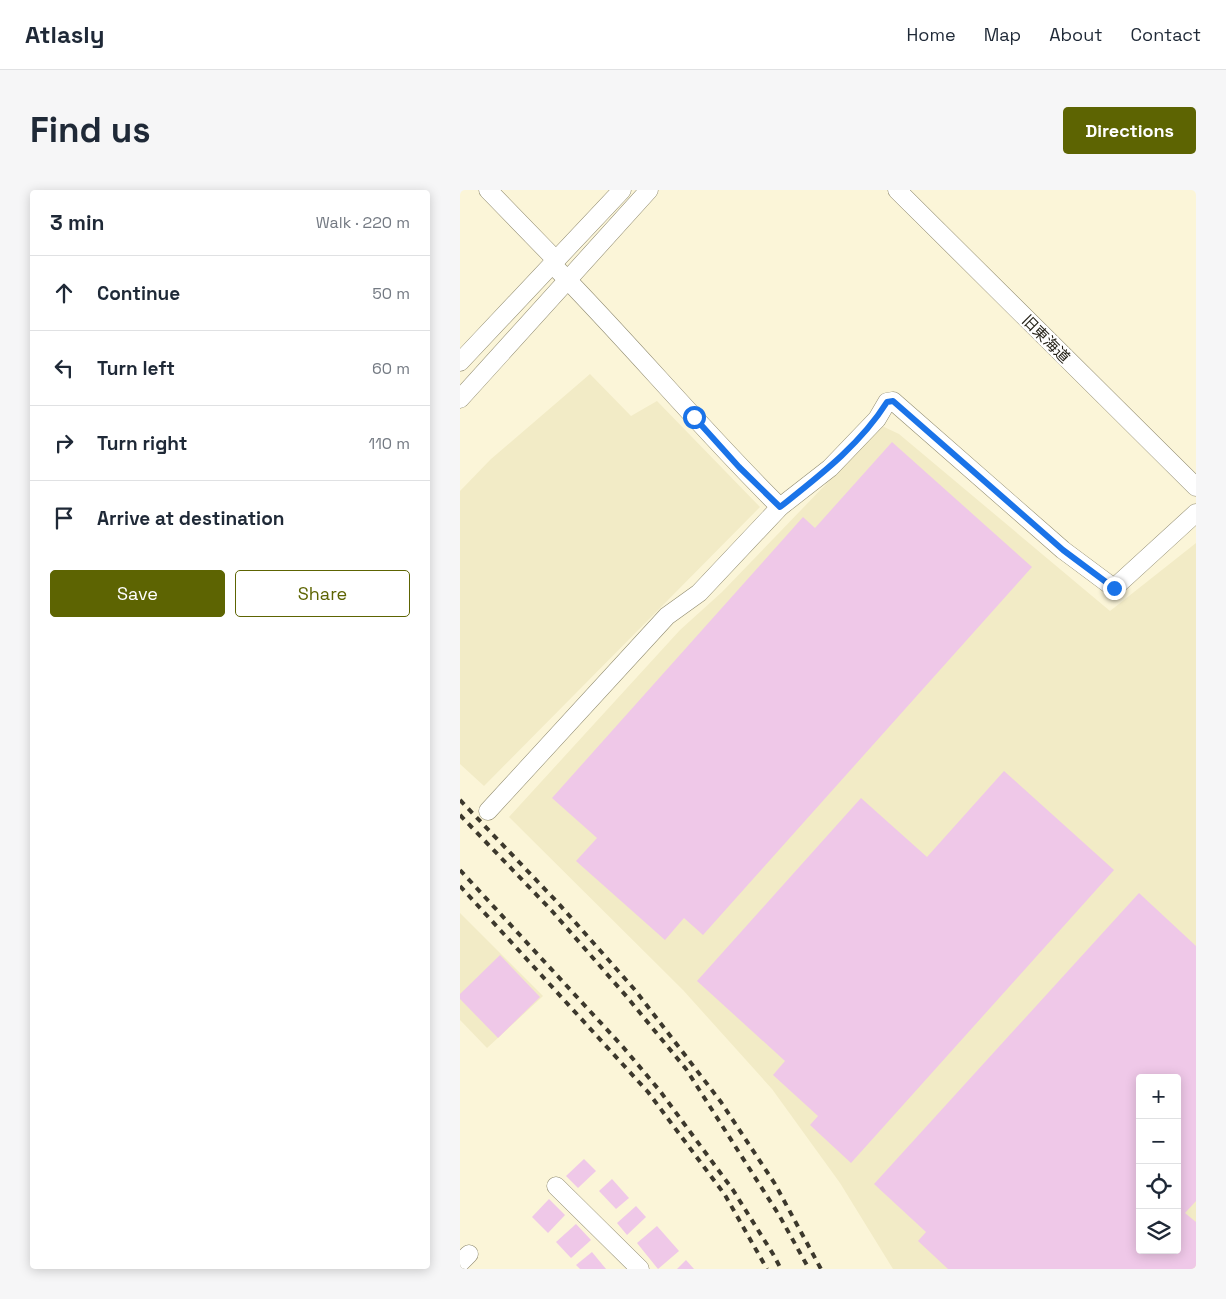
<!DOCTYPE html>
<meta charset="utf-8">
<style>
body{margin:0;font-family:"Space Grotesk","Noto Sans JP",sans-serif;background:#f6f6f7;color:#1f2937}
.controls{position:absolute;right:15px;bottom:15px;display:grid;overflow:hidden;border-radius:5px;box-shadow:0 2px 12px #0003}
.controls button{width:45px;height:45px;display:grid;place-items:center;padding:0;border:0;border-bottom:1px solid #e0e1e3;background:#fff;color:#1f2937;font:25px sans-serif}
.stop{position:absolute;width:15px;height:15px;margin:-11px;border:4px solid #1a73e8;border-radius:50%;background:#fff}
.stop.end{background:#1a73e8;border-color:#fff;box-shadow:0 1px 5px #0008}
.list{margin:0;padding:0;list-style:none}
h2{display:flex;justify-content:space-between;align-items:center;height:65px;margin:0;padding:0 20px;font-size:21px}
h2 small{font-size:16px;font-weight:400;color:#747a83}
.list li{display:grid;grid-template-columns:32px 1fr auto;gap:15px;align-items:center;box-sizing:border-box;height:75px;padding:0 20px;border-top:1px solid #e0e1e3}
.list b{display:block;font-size:19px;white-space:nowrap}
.list em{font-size:16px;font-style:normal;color:#747a83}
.actions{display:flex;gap:10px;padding:15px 20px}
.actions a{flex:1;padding:11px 0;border:1px solid #5d6402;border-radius:5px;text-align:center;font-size:18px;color:#5d6402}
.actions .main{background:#5d6402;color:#fff}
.icon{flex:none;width:28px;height:28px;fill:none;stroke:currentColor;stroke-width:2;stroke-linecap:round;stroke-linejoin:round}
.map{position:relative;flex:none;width:736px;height:1079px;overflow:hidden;border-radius:5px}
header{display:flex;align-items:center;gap:30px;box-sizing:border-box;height:70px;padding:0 25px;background:#fff;border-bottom:1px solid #e0e1e3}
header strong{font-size:24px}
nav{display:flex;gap:28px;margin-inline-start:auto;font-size:18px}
.intro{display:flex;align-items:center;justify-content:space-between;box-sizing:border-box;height:120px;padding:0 30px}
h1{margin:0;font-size:35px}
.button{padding:12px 22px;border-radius:5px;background:#5d6402;color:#fff;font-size:18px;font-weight:700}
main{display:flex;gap:30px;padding:0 30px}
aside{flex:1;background:#fff;border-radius:5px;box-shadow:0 2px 12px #0003}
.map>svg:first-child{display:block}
.built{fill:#f2ebc6;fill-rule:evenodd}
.building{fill:#efc8e8;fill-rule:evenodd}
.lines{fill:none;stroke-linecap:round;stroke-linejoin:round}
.street-casing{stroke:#8f8a6f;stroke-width:19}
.street{stroke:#fff;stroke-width:18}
.rail{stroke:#3c382c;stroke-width:4;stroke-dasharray:6 6;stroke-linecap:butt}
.route{stroke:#1a73e8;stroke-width:6}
.labels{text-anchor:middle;stroke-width:4.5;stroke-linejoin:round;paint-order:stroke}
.street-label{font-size:15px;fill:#211e14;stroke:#fff}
</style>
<header>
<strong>Atlasly</strong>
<nav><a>Home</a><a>Map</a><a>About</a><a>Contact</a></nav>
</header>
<div class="intro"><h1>Find us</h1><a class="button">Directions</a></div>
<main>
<aside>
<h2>3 min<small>Walk · 220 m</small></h2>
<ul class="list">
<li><svg class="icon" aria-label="ahead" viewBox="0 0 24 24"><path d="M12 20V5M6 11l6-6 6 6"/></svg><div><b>Continue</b></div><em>50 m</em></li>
<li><svg class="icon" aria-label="left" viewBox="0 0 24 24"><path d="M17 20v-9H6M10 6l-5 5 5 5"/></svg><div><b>Turn left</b></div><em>60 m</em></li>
<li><svg class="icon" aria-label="right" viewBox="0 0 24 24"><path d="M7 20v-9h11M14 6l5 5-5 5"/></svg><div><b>Turn right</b></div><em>110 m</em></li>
<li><svg class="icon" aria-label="arrive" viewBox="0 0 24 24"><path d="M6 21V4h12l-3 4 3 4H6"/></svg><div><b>Arrive at destination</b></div></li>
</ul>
<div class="actions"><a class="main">Save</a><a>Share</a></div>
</aside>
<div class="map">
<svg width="736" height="1079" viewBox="0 0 736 1079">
<rect width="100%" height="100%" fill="#fbf5d8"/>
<!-- built -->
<g class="built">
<polygon points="130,184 171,226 197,211 300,317 24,596 0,574 0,301 31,269"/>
<path d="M422,236l17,8 211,177 86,-68v726h-303l-53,-86 -68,-94 -89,-99 -174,-173 171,-187 42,-38zM680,888h37v172h-37z"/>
<polygon points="0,723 83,806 27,858 0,830"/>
</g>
<!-- building -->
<g class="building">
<polygon points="432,252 572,377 243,745 224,728 205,750 116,671 137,648 92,608 343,327 355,338"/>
<polygon points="544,581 654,680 391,973 350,935 358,926 313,885 325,871 237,791 401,608 467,667"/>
<path d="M679,703l57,53v255l-11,12 11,9v47h-248l-30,-28 8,-9 -52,-48zM680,888h37v172h-37z"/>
<polygon points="40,765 80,807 38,848 0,809 0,804"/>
<polygon points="124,969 136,981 118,998 106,986"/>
<polygon points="152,989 169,1008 156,1019 139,1001"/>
<polygon points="89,1009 105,1025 88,1043 72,1027"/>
<polygon points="176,1016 186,1027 167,1045 157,1033"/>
<polygon points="116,1034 131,1050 111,1068 96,1052"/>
<polygon points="197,1036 219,1061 198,1079 177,1053"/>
<polygon points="132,1062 146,1079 120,1079 116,1075"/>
<polygon points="226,1070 234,1079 217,1079"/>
</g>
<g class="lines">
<defs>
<g id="street">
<polyline points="28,0 96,70"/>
<polyline points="437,0 736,297"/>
<path d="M92,74c78,79 149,165 228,243"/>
<polyline points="0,172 162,0"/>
<polyline points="0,209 189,0"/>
<polyline points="28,621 207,426 239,403 320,317 370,278 417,229 427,212 433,211 603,360 654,398 736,323"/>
<polyline points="96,996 180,1079"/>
<polyline points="0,1073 9,1064"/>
</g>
</defs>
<!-- street casing -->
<use href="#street" class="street-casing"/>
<!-- street -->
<use href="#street" class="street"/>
<!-- rail -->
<g class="rail">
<polyline points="0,610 99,714 175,800 261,912 315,994 361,1079"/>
<polyline points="0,625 92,721 167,807 226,879 319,1025 349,1079"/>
<polyline points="0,680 163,857 200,901 273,1000 313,1064 321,1079"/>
<polyline points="0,696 188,902 265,1005 307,1079"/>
</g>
</g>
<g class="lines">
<!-- route -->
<path class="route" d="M234,227l45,50 41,40c39,-31 80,-62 107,-105l6,-1 170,149 51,38"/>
</g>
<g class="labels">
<!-- street labels -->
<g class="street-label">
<text transform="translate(586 149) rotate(45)" y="5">旧東海道</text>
</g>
</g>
</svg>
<div class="controls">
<button>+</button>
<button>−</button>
<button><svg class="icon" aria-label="locate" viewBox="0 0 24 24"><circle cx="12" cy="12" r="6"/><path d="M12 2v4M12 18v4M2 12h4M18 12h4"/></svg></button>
<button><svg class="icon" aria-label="layers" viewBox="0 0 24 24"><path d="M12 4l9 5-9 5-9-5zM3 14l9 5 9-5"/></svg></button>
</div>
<div class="stop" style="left:234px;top:227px"></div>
<div class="stop end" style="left:654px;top:398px"></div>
</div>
</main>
